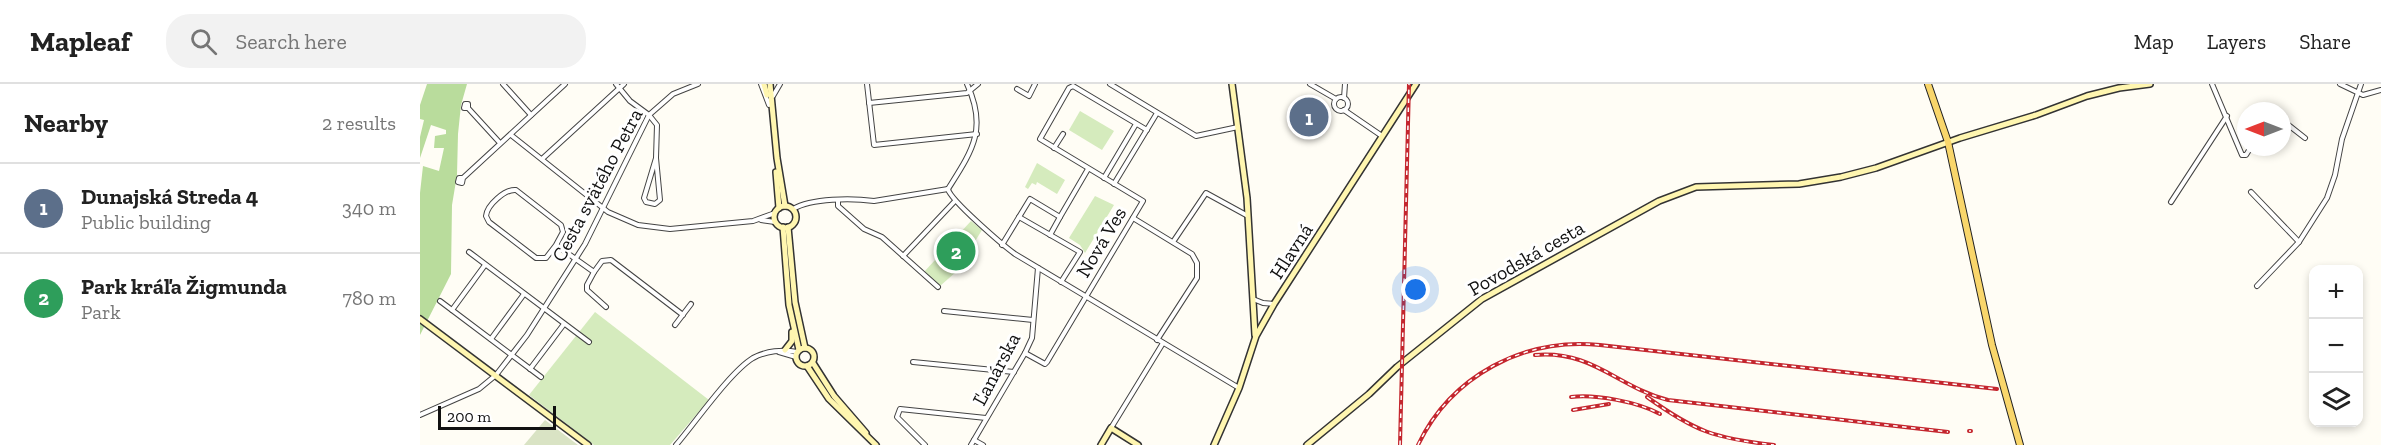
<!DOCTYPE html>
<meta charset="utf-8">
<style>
body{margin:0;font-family:"Zilla Slab",serif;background:#f2f2f2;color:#222}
.controls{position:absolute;right:18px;bottom:18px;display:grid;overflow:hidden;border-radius:12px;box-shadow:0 3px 9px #0003}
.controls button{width:54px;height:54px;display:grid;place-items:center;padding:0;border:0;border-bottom:2px solid #e0e0e0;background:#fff;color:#222;font:30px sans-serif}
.compass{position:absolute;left:1817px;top:18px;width:54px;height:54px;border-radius:50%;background:#fff;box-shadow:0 3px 9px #0003;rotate:270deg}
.scale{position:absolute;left:18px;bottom:15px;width:118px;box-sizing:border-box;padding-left:6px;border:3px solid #111;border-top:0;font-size:16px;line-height:21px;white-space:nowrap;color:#111;-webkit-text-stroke:4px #fff;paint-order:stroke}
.you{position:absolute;left:996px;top:206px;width:21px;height:21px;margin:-15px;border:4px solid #fff;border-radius:50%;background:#1a73e8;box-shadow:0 0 0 9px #1a73e833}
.badge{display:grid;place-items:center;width:39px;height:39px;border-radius:50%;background:#c4262e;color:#fff;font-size:20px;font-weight:700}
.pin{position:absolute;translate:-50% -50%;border:3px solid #fff;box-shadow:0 2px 6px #0006}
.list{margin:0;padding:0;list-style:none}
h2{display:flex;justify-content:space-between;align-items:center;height:78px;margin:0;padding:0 24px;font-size:26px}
h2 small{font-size:20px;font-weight:400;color:#767676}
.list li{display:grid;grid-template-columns:39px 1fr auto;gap:18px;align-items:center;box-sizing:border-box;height:90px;padding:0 24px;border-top:2px solid #e0e0e0}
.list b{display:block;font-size:22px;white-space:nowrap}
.list p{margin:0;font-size:20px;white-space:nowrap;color:#767676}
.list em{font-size:20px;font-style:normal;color:#767676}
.icon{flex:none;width:33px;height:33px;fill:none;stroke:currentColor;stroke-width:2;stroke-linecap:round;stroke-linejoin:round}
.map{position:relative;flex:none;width:1961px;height:361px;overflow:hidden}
header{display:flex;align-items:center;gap:36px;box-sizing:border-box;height:84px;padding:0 30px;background:#fff;border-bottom:2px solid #e0e0e0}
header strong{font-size:28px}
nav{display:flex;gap:33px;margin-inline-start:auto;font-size:21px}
.search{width:420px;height:54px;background:#f2f2f2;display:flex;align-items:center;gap:15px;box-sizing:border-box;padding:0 21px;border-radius:24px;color:#767676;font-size:22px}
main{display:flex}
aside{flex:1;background:#fff}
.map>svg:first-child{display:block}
.green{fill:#d5ebbd}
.forest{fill:#b9dc9c}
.cemetery{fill:#d9e3c4}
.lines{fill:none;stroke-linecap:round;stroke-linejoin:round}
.street-casing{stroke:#444;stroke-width:6}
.secondary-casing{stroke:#333;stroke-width:8}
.primary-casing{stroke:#222;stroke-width:8}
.street{stroke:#fff;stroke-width:4}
.secondary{stroke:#fff6b0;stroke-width:5}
.primary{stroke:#f9d66b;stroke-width:6}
.rail-casing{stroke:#c4262e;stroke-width:4}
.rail{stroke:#fff;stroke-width:1.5;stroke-dasharray:4.5;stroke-linecap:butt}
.labels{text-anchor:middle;stroke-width:6;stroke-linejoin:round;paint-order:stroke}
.street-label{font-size:20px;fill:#111;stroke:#fff}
</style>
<header>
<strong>Mapleaf</strong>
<div class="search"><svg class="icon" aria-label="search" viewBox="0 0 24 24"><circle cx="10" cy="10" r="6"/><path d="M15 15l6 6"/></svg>Search here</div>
<nav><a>Map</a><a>Layers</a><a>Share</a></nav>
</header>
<main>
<aside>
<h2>Nearby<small>2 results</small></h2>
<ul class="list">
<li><span class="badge" style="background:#5c6f8a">1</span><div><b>Dunajská Streda 4</b><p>Public building</p></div><em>340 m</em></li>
<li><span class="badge" style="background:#2e9e5b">2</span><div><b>Park kráľa Žigmunda</b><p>Park</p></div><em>780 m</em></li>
</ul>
</aside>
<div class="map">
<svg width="1961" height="361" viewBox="0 0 1961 361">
<rect width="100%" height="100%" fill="#fffdf5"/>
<!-- green -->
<g class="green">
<polygon points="660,27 694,47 682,66 649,46"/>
<polygon points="617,79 645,96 637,110 617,98 616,101 612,99 608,105 605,103"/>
<polygon points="675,112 694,121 665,169 660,161 649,154"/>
<polygon points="551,137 562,146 536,188 520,202 504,188"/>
<polygon points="175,228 289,316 250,361 174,361 109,311"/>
</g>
<!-- forest -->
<polygon class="forest" points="7,0 47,0 41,21 38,50 37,91 32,121 31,190 0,251 0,109 3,82 19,87 24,64 14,64 15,52 26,50 26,46 11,41 0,74 0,53 4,36 0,35 0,21"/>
<!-- cemetery -->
<polygon class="cemetery" points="125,336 158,361 104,361"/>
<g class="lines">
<defs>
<g id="street">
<polyline points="83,0 111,31"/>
<polyline points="196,0 210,17 229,31 237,41 236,74 224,114 226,118 235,120 240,116 236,74"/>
<polyline points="341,0 349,21"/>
<polyline points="447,0 454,61 557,50"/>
<polyline points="690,0 776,52 818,43"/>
<polyline points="890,0 916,15"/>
<polyline points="1792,0 1822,71 1826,71 1831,63"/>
<polyline points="1920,0 1943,11 1961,6"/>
<polyline points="597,5 609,12 615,0"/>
<polyline points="353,12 360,0"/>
<circle cx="921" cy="20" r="7"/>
<polyline points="924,14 925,0"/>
<polyline points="449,19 547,9 558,0"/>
<polyline points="48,24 44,24 45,20 48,20 48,24 80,59"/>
<polyline points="924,26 962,52"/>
<polyline points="1862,36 1885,54"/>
<polyline points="91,51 188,128 218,141 250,145 333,137 355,129"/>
<polyline points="634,64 643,50"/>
<polyline points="122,75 204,0"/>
<polyline points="43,94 42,99 38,98 39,94 43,94 145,0"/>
<polyline points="684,94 716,40"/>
<polyline points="694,100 737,29"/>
<path d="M528,105c2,11 56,57 67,65l224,134"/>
<path d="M528,105c24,-38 40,-60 19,-105"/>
<polyline points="1831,108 1879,158"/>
<polyline points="418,117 418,122 444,145 462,153 518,203"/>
<polyline points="1751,118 1807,32"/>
<path d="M373,125c19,-11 59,-11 81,-8l74,-12"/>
<polyline points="599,133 660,168 641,198"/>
<polyline points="713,134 772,170 777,179 777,194 737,256"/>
<polyline points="341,136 355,138"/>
<polyline points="630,151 640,133"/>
<polyline points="753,158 786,109 828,132"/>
<path d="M136,161l7,-13 -2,-7 -45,-35c-11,-1 -29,15 -30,26l3,6 47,36h10l10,-13 38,27 -7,13v5l19,17"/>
<polyline points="582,161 610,115 640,133 668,85"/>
<polyline points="49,168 169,258"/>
<polyline points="483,172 535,117"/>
<polyline points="174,188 182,177 191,176 263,231"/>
<polyline points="1837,202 1879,158 1907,114 1915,91 1922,55 1941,0"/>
<polyline points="833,215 843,219 854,220"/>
<polyline points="20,217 121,293"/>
<polyline points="32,226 65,181"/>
<polyline points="524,227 613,236"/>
<polyline points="255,241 271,220"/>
<polyline points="71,255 104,210"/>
<polyline points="359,268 376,273"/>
<polyline points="605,269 625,280 627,278 723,117 620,55 649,4 653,2 727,46"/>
<polyline points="493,278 594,288"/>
<polyline points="110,285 144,240"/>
<polyline points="0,331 59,305 76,291 107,251 165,160 229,31 253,10 278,0"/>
<polyline points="691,344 743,259"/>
<polyline points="554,356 563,361"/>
<path d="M256,361c19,-22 54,-73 77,-87 13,-7 30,-9 44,-6"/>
<polyline points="505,361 477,333 480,325 566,334"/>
<polyline points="551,361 605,269 612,254 618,184"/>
</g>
<g id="secondary">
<polyline points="344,0 347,11"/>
<polyline points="350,0 357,74 365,122"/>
<polyline points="812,0 827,114 835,251"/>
<polyline points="356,88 359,124"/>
<circle cx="365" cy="133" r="11"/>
<polyline points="363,143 369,221 379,266"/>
<polyline points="368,143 375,218 385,264"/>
<polyline points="0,235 168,361"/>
<circle cx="385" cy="273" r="9"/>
<polyline points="365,266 372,257 372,248"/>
<polyline points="393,279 414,312 446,349"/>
<polyline points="387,282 409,315 456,361"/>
<polyline points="681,361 691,344 718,361"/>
<polyline points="794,361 819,304 836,252 854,220 996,0"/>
<polyline points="887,361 949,310 977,283 1062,215 1239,117 1276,103 1379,100 1421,93 1456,84 1540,54 1616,31 1667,12 1699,4 1730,0"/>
</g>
<polyline id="primary" points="1508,0 1528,58 1572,261 1600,361"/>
</defs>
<!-- street casing -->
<use href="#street" class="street-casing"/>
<!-- secondary casing -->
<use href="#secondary" class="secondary-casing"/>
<!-- primary casing -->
<use href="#primary" class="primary-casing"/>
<!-- street -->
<use href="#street" class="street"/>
<!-- secondary -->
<use href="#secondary" class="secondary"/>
<!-- primary -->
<use href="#primary" class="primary"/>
<defs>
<g id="rail">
<path d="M1115,271c58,-5 82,32 133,45l280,32"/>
<path d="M1151,313c25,-3 67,5 89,17"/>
<path d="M1227,313c49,35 67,41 127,48"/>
<polyline points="1153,326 1189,320"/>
<polyline points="1549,347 1551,347"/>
<polyline points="980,361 989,0"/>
<path d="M998,361c33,-69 106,-108 182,-100l397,44"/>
</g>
</defs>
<!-- rail casing -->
<use href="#rail" class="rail-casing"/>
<!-- rail -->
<use href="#rail" class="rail"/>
</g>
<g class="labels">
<!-- street labels -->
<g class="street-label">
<text transform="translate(177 101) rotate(-62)" y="7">Cesta svätého Petra</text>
<text transform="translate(681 158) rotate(-59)" y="7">Nová Ves</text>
<text transform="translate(871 167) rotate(-57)" y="7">Hlavná</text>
<text transform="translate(1106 174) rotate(-30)" y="7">Povodská cesta</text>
<text transform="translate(576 285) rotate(-62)" y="7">Ľanárska</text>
</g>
</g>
</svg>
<div class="controls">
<button>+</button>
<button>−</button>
<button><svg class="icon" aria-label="layers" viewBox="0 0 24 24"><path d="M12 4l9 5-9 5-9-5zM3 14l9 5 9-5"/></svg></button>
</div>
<svg class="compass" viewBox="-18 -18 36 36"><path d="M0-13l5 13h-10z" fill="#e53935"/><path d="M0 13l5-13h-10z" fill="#767676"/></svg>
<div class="scale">200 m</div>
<div class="you"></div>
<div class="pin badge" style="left:889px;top:33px;background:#5c6f8a">1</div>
<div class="pin badge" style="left:536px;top:167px;background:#2e9e5b">2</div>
</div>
</main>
